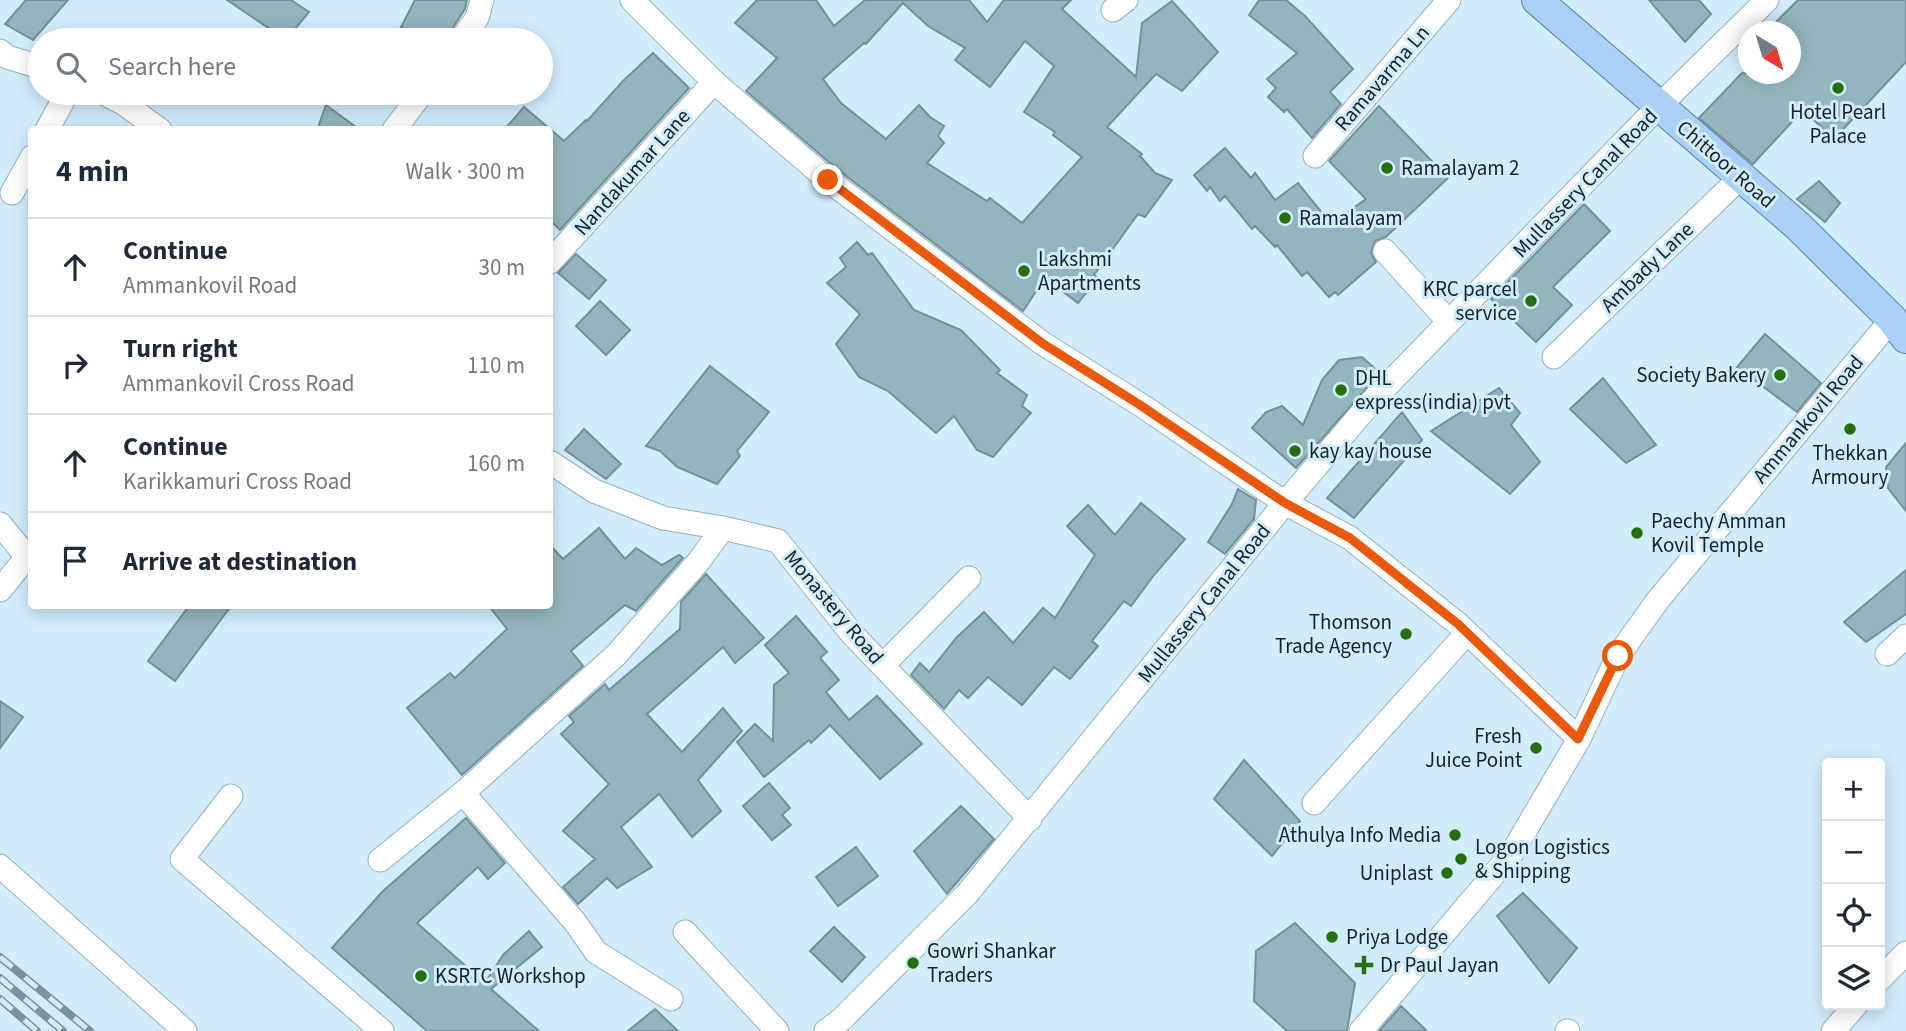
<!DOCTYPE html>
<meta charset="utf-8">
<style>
body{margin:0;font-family:"Source Sans 3",sans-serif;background:#f2f2f3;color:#1f2937}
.controls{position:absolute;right:21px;bottom:21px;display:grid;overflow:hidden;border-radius:7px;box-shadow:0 4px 18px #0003}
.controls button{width:63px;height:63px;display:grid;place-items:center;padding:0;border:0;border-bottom:2px solid #e0e1e3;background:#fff;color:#1f2937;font:35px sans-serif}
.compass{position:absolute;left:1738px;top:21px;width:63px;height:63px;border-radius:50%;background:#fff;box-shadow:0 4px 18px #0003;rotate:142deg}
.stop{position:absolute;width:21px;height:21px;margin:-16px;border:5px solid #ea580c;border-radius:50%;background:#fff}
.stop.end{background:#ea580c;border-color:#fff;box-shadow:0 2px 7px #0008}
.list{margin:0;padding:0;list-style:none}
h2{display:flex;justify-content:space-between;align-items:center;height:91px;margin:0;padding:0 28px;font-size:30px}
h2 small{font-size:23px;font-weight:400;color:#747a83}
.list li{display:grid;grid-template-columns:46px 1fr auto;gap:21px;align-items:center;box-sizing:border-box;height:98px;padding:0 28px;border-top:2px solid #e0e1e3}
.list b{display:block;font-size:26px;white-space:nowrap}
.list p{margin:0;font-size:23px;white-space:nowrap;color:#747a83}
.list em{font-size:23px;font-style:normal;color:#747a83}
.icon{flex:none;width:38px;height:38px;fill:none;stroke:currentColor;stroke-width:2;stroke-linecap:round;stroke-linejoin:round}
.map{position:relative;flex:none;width:1906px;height:1031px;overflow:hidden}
.search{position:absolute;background:#fff;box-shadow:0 4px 18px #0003;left:28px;top:28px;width:525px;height:77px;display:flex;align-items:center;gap:18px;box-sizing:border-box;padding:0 24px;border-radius:38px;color:#747a83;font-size:26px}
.panel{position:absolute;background:#fff;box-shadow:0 4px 18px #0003;left:28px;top:126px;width:525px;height:483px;border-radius:7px}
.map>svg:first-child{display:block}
.building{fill:#95b5bc;stroke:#729198;stroke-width:2;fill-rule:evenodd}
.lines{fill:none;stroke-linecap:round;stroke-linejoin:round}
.minor-casing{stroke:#95b0be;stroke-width:25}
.major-casing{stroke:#527eaa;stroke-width:32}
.minor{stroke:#fff;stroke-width:23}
.major{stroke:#aad0f6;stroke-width:30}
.rail-casing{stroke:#7d919b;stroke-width:8}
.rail{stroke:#d1edfc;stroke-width:5;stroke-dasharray:16;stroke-linecap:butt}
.route{stroke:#ea580c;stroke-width:9}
.poi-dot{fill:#266e0e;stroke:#d1edfc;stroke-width:2.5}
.labels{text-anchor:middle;stroke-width:6;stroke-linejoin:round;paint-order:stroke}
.street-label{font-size:21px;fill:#172227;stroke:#d1edfc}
.poi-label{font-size:21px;fill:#172227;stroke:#d1edfc;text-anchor:start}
</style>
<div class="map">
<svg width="1906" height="1031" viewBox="0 0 1906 1031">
<rect width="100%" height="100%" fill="#d1edfc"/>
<!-- building -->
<g class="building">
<polygon points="26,0 68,0 33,40 5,24"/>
<polygon points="227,0 291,0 309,12 286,40"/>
<polygon points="415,0 467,0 465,9 450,32 447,40 426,40 401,27"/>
<path d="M757,0h59l18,26 31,-26h104l18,22 17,-22h67l-9,9 74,68 6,-54 30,-22 46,51 -36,39 -26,-17 -49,53 35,27 -2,2 15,17 17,7 -27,37 -7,-3 -44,61 4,3 -20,25 -33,-25 -22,33 -186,-142 -91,-78 31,-33 -42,-35zM903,3l25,23 37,22 -10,12 35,27 35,-46 29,25 -30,46 31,20 -2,3 29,22 -60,66 -32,-25 -3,3 -60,-38 17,-20 -6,-7 6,-10 -14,-9 -11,-12 -33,34 -45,-36 -18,-24 41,-36 2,1z"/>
<polygon points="1259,0 1286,0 1305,16 1353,69 1330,92 1341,104 1312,138 1287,109 1284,112 1268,97 1276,88 1267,79 1297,53 1249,15"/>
<polygon points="1649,0 1699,0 1711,14 1685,42"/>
<polygon points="1798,0 1906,0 1906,62 1834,139 1803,110 1753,164 1699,118 1742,73 1790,74 1790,32 1766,32"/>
<polygon points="653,53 689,88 560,230 550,220 550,130 504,130 524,107 564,141 586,120 587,121 623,81"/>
<polygon points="326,105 360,130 317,130"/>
<polygon points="1379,106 1448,178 1386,237 1375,241 1371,253 1376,262 1338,295 1335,292 1329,297 1307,272 1302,276 1277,245 1275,247 1255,226 1252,229 1225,196 1220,201 1210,187 1207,191 1194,175 1225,148 1251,178 1255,173 1275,200 1298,183 1331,224 1366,199 1329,161"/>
<polygon points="1819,181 1840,203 1825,222 1797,199"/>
<polygon points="1584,204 1610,231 1553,287 1572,305 1536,342 1491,299"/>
<polygon points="857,242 868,255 872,253 914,310 961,330 1000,370 997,373 1027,395 1022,406 1031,413 993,457 977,450 954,416 936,433 888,391 859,377 836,344 860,314 827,283 846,267 840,258"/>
<polygon points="576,254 606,280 589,299 558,273"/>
<polygon points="600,301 630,330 606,355 576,326"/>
<polygon points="1765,334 1821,383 1797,412 1737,367"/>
<polygon points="1362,357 1380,373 1296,468 1252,428 1266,412 1282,406 1303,425 1322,380 1339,360"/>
<polygon points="710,366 769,412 737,451 740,456 717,484 677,467 660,451 646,446"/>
<polygon points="1603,378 1656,445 1626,463 1570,409"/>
<polygon points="1499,388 1520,413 1511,425 1540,462 1510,494 1431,431"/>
<polygon points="1402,412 1422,440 1354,518 1327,498"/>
<polygon points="584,429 621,464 606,479 565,450"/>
<polygon points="1906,443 1906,511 1888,488 1886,467"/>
<polygon points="1238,489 1256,500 1254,519 1225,554 1208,542 1232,504"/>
<polygon points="1141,503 1185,539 1154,575 1131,606 1124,601 1092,641 1098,646 1070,679 1054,667 1022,705 988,677 968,698 959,690 944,709 911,675 920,663 929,672 957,637 984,612 1013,643 1043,608 1055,618 1095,555 1067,526 1088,505 1115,535"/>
<polygon points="599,528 625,559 636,548 662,565 679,555 683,558 636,611 625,605 571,651 583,666 462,775 407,708 450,673 455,678 507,629 489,606 550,606 550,545 563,559"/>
<polygon points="1906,570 1906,614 1866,642 1844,622"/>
<polygon points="706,574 764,638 735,663 723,647 647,714 682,752 723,708 742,731 698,780 721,811 692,837 659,794 621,827 652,867 617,888 607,878 578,904 563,887 595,859 563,831 609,784 561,734 574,722 569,716 605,684 609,690 680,629 681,602"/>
<polygon points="189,606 231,606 175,681 148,661"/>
<polygon points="796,616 827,652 820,658 839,680 826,692 849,720 877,696 922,744 880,779 830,725 811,743 809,740 764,777 737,742 755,724 773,741 774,685 789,673 765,645"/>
<polygon points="0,701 23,717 0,748"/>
<polygon points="1244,760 1300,821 1272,856 1214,799"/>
<polygon points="769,783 790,808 782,815 791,825 772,840 743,806"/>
<polygon points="961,806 994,839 947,894 914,851"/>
<polygon points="466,818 505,863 488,879 478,867 417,923 485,983 503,955 529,931 542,947 491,989 539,1031 427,1031 332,948 382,892"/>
<polygon points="856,847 878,876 838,906 816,877"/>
<polygon points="1523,893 1577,948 1549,983 1497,916"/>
<polygon points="1295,923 1355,983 1347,1031 1287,1031 1254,1001 1256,951"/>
<polygon points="834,927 865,957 842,982 810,951"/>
<polygon points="1401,1006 1427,1031 1379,1031"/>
<polygon points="655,1009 678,1031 628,1031"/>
</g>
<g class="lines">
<defs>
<g id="minor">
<polyline points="632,0 714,82 828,180 1042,343 1141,405 1285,503 1350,538 1458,624 1579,739"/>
<polyline points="1113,10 1126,0"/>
<polyline points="461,40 477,18 482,0"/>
<polyline points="0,51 7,57 40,67"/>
<polyline points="103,93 123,103 160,130"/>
<polyline points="47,130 67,93"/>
<polyline points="394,130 422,93"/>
<polyline points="1315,156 1449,0"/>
<polyline points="12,193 32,157"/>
<polyline points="1385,251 1449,322"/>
<polyline points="550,262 714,82"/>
<polyline points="1554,357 1741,177"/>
<polyline points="550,462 594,491 663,518 723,528 778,541 852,634 1030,819"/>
<polyline points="0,524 27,557"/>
<polyline points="0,590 27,557 32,554"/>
<polyline points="1887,654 1906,636"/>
<polyline points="883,665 969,578"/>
<polyline points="463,793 575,922 596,952 671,999"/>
<polyline points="231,796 182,859 382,1031"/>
<polyline points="1314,803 1467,633"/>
<polyline points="380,860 463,793 616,655 699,561 723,528"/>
<polyline points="0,866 185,1031"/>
<polyline points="685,932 777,1031"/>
<polyline points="1880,979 1906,953"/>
<polyline points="826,1031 842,1019 967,894 1285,503 1373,400 1659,106 1767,0"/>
<polyline points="1361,1031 1512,853 1579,739 1618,656 1658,600 1892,319"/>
<polyline points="1567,1031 1568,1031"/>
<polyline points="1833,1031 1856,1005"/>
</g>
<polyline id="major" points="1537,0 1798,226 1892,319 1906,338"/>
</defs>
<!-- minor casing -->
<use href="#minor" class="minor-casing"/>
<!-- major casing -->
<use href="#major" class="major-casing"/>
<!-- minor -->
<use href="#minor" class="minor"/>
<!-- major -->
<use href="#major" class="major"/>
<defs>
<g id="rail">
<polyline points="0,957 90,1031"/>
<polyline points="0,978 63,1031"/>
<polyline points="0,999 37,1031"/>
</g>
</defs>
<!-- rail casing -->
<use href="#rail" class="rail-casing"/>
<!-- rail -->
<use href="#rail" class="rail"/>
</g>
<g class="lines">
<!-- route -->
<polyline class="route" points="828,180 1042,343 1140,405 1285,503 1350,538 1458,624 1578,739 1618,656"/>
</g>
<!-- markers -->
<g class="poi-dot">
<circle cx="1838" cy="88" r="7"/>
<circle cx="1387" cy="168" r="7"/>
<circle cx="1285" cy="218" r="7"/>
<circle cx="1024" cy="271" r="7"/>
<circle cx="1531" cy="301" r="7"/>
<circle cx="1780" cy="375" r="7"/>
<circle cx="1341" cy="390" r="7"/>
<circle cx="1850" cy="429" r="7"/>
<circle cx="1295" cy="451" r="7"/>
<circle cx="1637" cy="533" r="7"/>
<circle cx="1406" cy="634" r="7"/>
<circle cx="1536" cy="748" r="7"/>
<circle cx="1455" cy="835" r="7"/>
<circle cx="1461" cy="859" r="7"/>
<circle cx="1447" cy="873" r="7"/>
<circle cx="1332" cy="937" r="7"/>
<circle cx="913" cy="963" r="7"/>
<path d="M1360.5 954.5h7v7h7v7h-7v7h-7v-7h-7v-7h7z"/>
<circle cx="421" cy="976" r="7"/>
</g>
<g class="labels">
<!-- street labels -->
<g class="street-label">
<text transform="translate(1382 78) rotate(-49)" y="7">Ramavarma Ln</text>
<text transform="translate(1726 164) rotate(41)" y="7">Chittoor Road</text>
<text transform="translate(632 172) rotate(-48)" y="7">Nandakumar Lane</text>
<text transform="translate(1585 183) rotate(-46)" y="7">Mullassery Canal Road</text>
<text transform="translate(1647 267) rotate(-44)" y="7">Ambady Lane</text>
<text transform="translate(1808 419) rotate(-50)" y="7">Ammankovil Road</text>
<text transform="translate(1204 603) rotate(-51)" y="7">Mullassery Canal Road</text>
<text transform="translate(834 607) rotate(50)" y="7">Monastery Road</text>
</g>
<!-- poi labels -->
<g class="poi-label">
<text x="1838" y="119" text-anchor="middle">Hotel Pearl<tspan x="1838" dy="24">Palace</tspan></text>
<text x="1401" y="175">Ramalayam 2</text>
<text x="1299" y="225">Ramalayam</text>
<text x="1038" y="266">Lakshmi<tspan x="1038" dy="24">Apartments</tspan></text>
<text x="1517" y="296" text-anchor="end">KRC parcel<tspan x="1517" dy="24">service</tspan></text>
<text x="1766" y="382" text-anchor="end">Society Bakery</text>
<text x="1355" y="385">DHL<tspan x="1355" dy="24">express(india) pvt</tspan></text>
<text x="1309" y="458">kay kay house</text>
<text x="1850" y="460" text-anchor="middle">Thekkan<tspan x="1850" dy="24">Armoury</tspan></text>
<text x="1651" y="528">Paechy Amman<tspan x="1651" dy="24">Kovil Temple</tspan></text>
<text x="1392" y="629" text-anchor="end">Thomson<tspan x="1392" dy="24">Trade Agency</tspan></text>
<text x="1522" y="743" text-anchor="end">Fresh<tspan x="1522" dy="24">Juice Point</tspan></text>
<text x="1441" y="842" text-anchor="end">Athulya Info Media</text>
<text x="1475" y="854">Logon Logistics<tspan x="1475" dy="24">&amp; Shipping</tspan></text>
<text x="1433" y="880" text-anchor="end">Uniplast</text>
<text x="1346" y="944">Priya Lodge</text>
<text x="927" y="958">Gowri Shankar<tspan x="927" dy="24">Traders</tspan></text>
<text x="1380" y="972">Dr Paul Jayan</text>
<text x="435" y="983">KSRTC Workshop</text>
</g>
</g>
</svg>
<div class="controls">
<button>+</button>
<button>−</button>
<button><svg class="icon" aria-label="locate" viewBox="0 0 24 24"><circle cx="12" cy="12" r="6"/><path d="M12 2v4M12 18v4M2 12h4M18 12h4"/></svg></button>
<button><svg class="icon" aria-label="layers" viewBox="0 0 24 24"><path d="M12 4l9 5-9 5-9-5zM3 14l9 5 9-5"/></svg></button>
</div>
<svg class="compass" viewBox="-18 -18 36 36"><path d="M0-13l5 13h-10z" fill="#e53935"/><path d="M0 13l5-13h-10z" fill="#747a83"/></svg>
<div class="stop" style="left:1618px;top:656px"></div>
<div class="stop end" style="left:828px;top:180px"></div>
<div class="search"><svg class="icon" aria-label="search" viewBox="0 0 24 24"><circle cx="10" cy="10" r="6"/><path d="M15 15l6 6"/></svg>Search here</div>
<section class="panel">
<h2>4 min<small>Walk · 300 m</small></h2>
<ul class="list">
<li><svg class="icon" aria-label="ahead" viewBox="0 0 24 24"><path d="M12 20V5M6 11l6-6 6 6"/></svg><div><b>Continue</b><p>Ammankovil Road</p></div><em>30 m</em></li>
<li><svg class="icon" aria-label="right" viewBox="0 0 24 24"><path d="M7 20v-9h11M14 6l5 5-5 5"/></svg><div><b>Turn right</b><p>Ammankovil Cross Road</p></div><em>110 m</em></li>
<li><svg class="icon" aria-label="ahead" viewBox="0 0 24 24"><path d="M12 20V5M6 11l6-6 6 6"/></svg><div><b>Continue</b><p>Karikkamuri Cross Road</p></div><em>160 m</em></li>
<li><svg class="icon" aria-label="arrive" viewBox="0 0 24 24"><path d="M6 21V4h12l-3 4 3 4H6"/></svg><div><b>Arrive at destination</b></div></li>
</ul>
</section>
</div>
